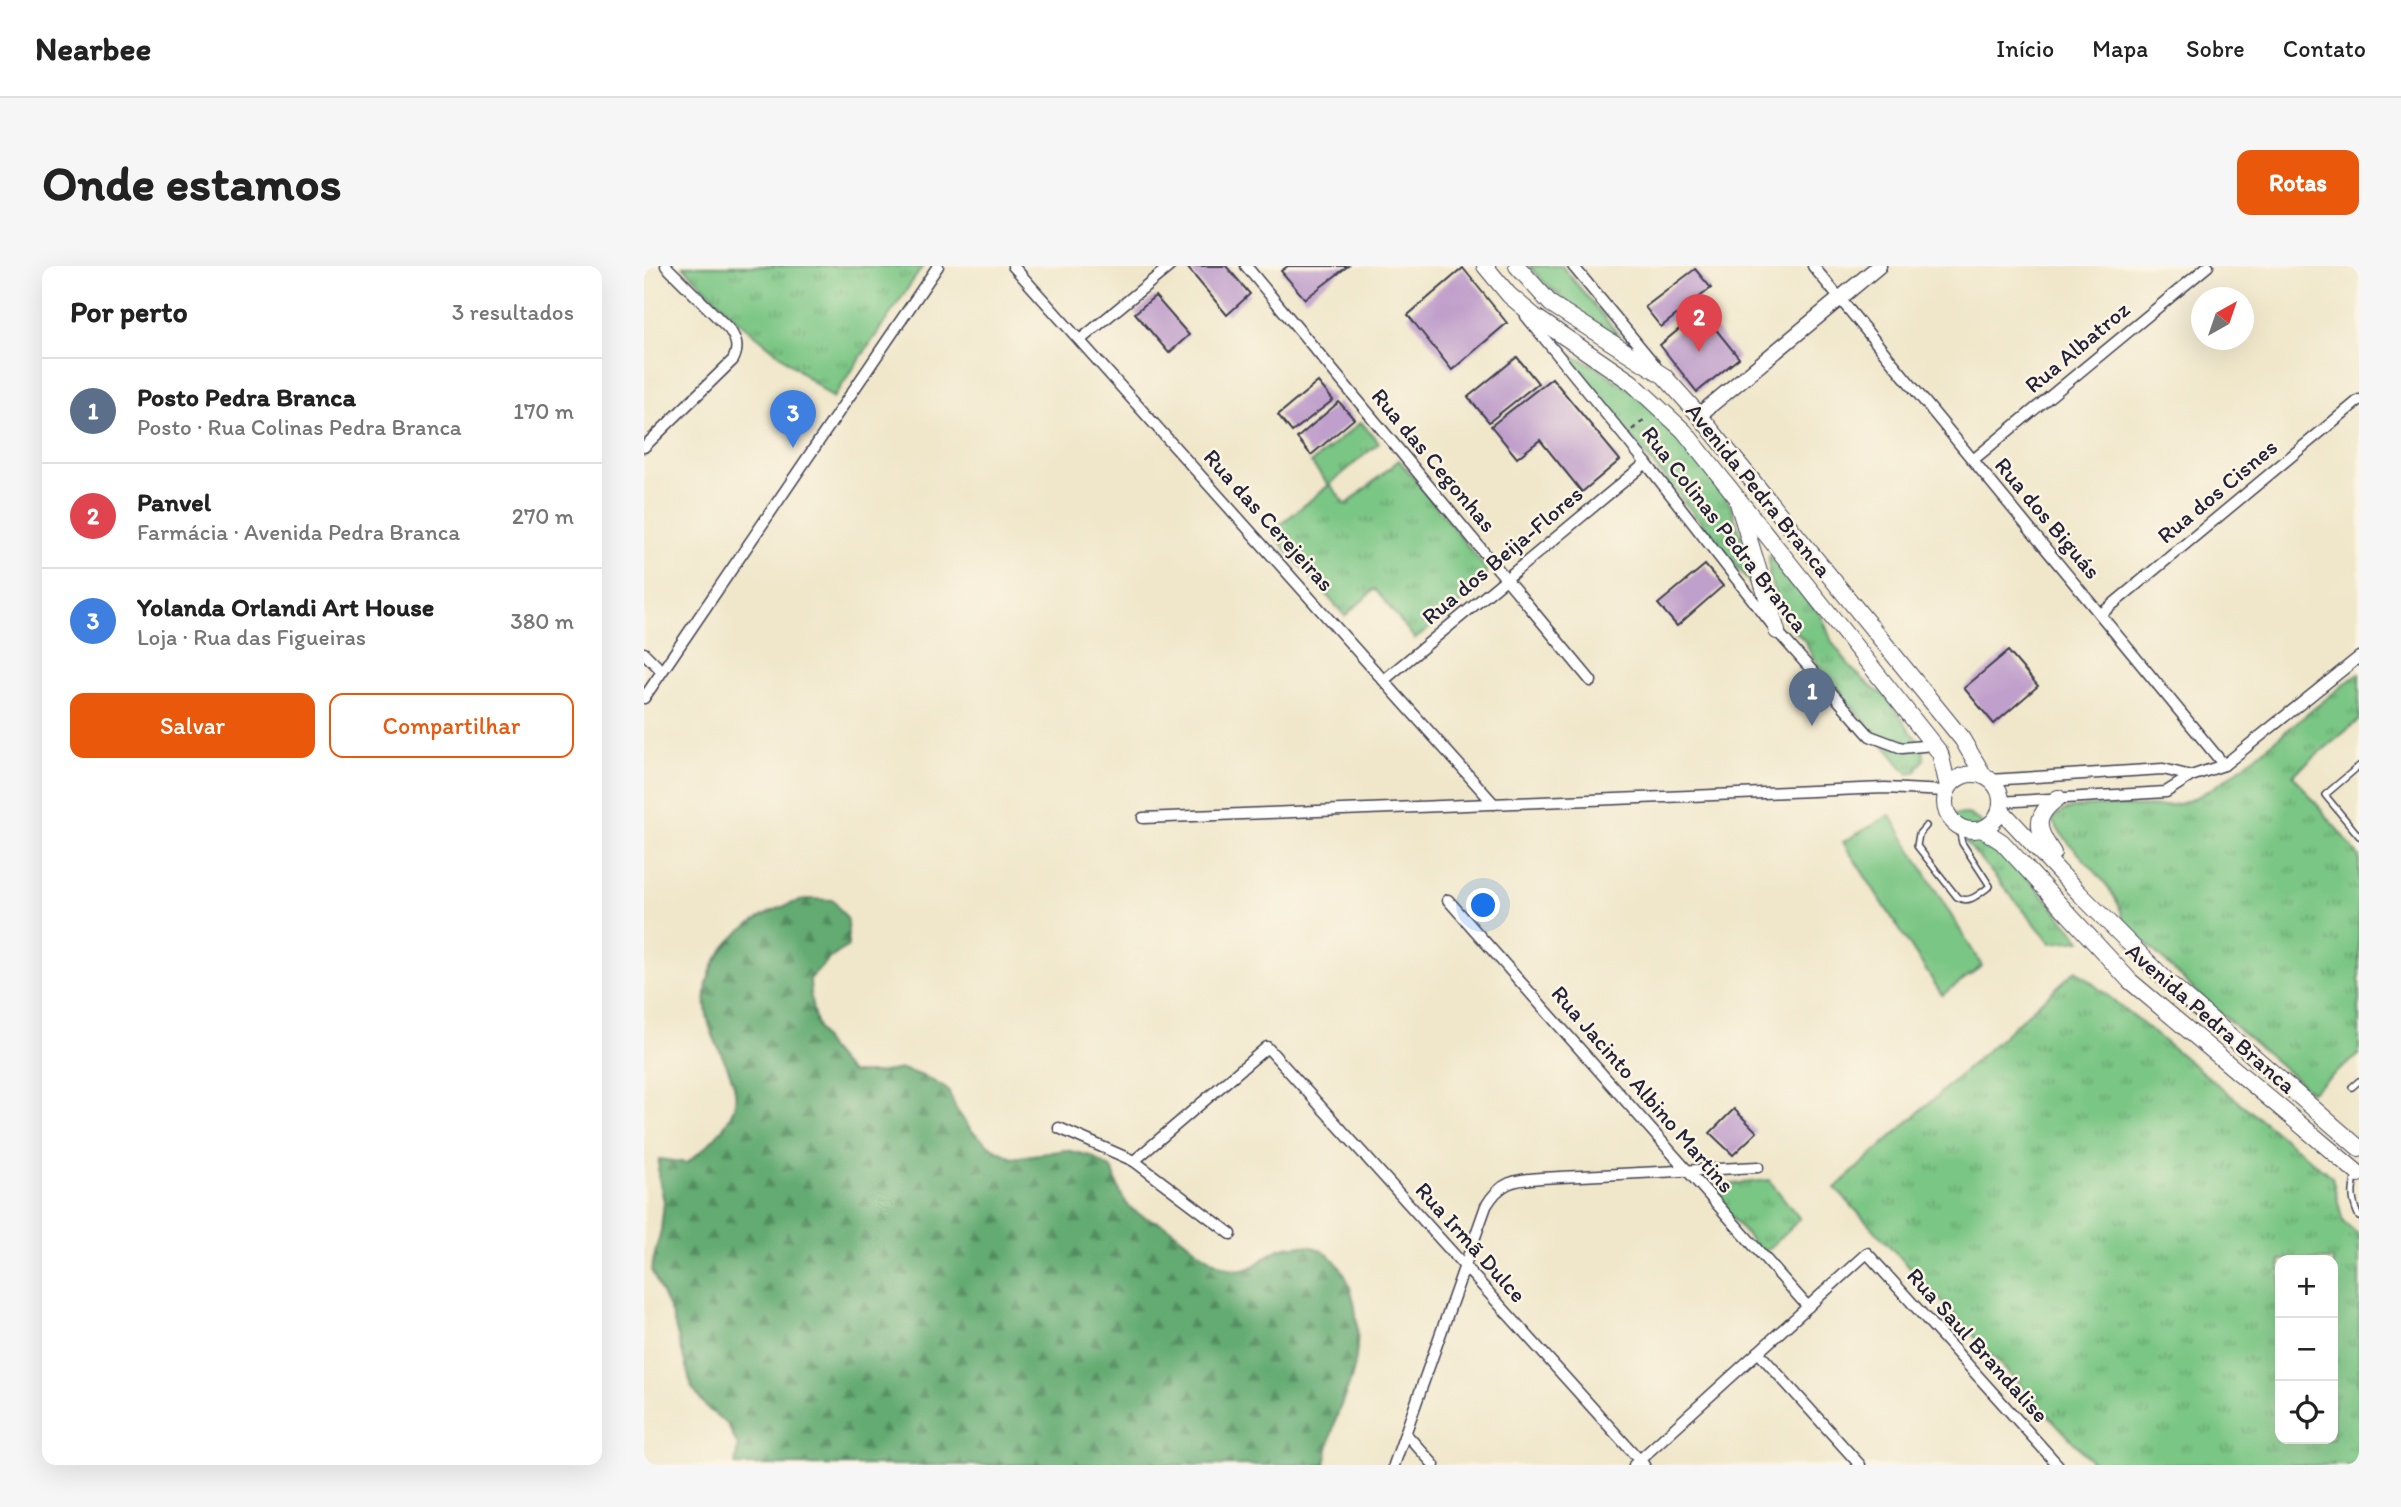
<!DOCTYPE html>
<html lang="pt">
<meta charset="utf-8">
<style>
body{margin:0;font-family:Itim,sans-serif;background:#f6f6f6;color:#222}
.controls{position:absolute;right:21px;bottom:21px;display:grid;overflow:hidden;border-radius:14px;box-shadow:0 7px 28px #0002}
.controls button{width:63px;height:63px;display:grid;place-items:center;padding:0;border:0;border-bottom:2px solid #e0e0e0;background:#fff;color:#222;font:35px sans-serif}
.compass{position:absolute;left:1547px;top:21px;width:63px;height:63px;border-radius:50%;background:#fff;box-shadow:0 7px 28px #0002;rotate:40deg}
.you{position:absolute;left:840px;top:640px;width:24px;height:24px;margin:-18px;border:5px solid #fff;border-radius:50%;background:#1a73e8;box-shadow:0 0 0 10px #1a73e833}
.badge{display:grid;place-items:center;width:46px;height:46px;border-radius:50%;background:#ea580c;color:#fff;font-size:23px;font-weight:700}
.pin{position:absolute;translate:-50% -58px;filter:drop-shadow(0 2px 4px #0008)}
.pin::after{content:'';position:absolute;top:37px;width:24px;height:21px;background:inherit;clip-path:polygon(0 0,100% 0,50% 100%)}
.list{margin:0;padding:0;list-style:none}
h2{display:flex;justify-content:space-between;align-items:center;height:91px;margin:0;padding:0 28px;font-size:30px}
h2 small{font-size:23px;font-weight:400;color:#767676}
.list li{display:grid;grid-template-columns:46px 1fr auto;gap:21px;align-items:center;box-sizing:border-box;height:105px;padding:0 28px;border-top:2px solid #e0e0e0}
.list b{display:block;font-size:26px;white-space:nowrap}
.list p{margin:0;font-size:23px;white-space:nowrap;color:#767676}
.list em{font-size:23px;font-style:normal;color:#767676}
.actions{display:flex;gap:14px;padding:21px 28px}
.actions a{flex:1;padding:16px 0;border:2px solid #ea580c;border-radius:14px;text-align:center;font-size:24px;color:#ea580c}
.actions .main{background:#ea580c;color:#fff}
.icon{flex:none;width:38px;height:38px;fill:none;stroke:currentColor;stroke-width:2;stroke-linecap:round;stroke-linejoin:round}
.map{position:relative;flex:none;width:1715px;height:1199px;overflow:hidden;border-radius:14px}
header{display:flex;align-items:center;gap:42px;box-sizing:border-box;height:98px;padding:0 35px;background:#fff;border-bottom:2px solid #e0e0e0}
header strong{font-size:33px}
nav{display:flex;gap:38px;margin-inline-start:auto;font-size:24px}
.intro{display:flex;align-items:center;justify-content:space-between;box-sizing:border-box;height:168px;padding:0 42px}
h1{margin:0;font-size:49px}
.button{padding:18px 32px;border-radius:14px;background:#ea580c;color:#fff;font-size:24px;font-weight:700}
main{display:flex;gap:42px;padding:0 42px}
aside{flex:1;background:#fff;border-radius:14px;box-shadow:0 7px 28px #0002}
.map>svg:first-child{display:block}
.grass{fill:url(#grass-tufts);stroke:#4e7460;stroke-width:2;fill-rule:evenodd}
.forest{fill:url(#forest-firs);stroke:#426656;stroke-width:2}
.park{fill:#7ac684;stroke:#4e7460;stroke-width:2}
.building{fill:#bf9fcb}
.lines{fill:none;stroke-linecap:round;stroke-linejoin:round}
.service-casing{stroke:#414051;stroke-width:8}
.minor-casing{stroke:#414051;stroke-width:13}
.tertiary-casing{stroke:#414051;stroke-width:17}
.secondary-casing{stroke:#414051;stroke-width:18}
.path{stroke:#414051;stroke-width:2.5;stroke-dasharray:5 5;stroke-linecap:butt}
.service{stroke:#fff;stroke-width:5}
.minor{stroke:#fff;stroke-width:10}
.tertiary{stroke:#fff;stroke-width:14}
.secondary{stroke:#fff;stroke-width:16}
.labels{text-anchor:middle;stroke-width:5;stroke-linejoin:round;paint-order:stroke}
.street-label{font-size:23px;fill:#22223b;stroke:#fcf5e5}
</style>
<header>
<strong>Nearbee</strong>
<nav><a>Início</a><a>Mapa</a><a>Sobre</a><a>Contato</a></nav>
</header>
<div class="intro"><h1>Onde estamos</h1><a class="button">Rotas</a></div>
<main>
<aside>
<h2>Por perto<small>3 resultados</small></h2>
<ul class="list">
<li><span class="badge" style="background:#5c6f8a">1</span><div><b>Posto Pedra Branca</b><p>Posto · Rua Colinas Pedra Branca</p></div><em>170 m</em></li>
<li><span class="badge" style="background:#e0444e">2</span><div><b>Panvel</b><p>Farmácia · Avenida Pedra Branca</p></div><em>270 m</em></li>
<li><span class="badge" style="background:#3f7fe0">3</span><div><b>Yolanda Orlandi Art House</b><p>Loja · Rua das Figueiras</p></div><em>380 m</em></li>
</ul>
<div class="actions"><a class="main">Salvar</a><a>Compartilhar</a></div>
</aside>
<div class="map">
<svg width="1715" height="1199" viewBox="0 0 1715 1199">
<defs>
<pattern id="grass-tufts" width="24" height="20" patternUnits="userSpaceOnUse" patternTransform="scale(1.75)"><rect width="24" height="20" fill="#7ac684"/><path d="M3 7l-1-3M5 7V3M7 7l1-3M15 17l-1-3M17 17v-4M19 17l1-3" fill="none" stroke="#64a06d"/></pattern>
<pattern id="forest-firs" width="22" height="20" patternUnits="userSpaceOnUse" patternTransform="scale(1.75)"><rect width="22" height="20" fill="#63ab72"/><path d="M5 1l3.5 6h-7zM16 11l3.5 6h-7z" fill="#518b5f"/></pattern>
</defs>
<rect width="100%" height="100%" fill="#fcf5e5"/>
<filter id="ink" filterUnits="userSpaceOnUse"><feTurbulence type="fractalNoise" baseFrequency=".0143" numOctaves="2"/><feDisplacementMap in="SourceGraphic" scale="14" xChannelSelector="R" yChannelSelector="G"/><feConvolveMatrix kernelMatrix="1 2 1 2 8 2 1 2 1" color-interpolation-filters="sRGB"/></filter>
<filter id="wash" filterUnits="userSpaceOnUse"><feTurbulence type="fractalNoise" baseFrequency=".00686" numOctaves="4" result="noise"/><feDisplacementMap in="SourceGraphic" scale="28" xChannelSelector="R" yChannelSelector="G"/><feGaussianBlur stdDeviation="1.57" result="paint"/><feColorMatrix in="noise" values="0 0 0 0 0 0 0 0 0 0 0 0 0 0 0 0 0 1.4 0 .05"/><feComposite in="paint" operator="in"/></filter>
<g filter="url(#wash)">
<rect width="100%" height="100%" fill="#f0e7cb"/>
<!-- grass -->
<g class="grass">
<polygon points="39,0 279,0 189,132 93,54"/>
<path d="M885,0h33l60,73c-33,-22 -68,-42 -93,-73z"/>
<polygon points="917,85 949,99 989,126 1025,158 1077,221 1087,240 1115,321 1111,323"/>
<polygon points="717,156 735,177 686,218 702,239 755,194 842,303 842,313 833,325 771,373 731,323 701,350 627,266 685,219 667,197"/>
<polygon points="1125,290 1135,297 1179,353 1188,376 1208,403 1230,423 1241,429 1279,482 1280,493 1271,507 1264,508 1172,397 1160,374 1141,355 1125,311"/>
<path d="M1715,407v47l-66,55 66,81v199l-48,37 -105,-91 -82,-79c-8,-42 -52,-67 -73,-103 23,-25 96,-5 131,-16 32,-11 58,-35 85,-56 30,-25 61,-50 92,-74z"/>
<polygon points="1324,548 1335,554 1437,674 1407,677 1304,555 1306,549"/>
<path d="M1432,704l256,207 11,45 16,13v230h-264l-260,-277zM1636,994h53v179h-53z"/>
<polygon points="1125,914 1156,953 1119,988 1062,921"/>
</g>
<!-- forest -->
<path class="forest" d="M162,633l27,1 15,20v26l-20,14 -18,19c0,41 11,66 41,94h26l25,-4 24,8 22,13 8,19 15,21 19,16 22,12 54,-8 25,6 22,14c5,17 9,35 26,44 9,6 20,7 29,13 21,14 55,53 82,41 15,-8 22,-20 42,-22 62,-8 72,78 62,122 -3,15 -11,31 -16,45 -6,17 -10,35 -13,52h-590l3,-19 -11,-22 -20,-16 -15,-20 -20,-73 -21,-45 10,-40 3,-29 -6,-26 1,-16 28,4c20,-16 53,-44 48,-73 -3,-21 -20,-44 -26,-66 -18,-67 40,-110 97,-125z"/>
<!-- park -->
<polygon class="park" points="1246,549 1338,700 1298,729 1199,576"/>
<g id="blocks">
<!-- building -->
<g class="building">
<polygon points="544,0 582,0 606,28 583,49 543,1"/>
<polygon points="644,0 704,0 661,33 637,5"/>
<polygon points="819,2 863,57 808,104 764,49"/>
<polygon points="1051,3 1067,22 1017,61 1001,41"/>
<polygon points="511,30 545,69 525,87 491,47"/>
<polygon points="1057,45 1095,92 1053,126 1016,79"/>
<polygon points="873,91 894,117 845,156 824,131"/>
<polygon points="908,112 976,194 938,226 896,174 873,192 847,160"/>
<polygon points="674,116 689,134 648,166 634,149"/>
<polygon points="695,136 710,153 667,189 653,172"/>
<polygon points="1061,299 1079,320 1033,360 1014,338"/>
<polygon points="1364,385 1394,420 1350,458 1320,422"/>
<polygon points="1090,843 1113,866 1089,889 1066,867"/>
</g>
</g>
</g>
<g filter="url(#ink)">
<use href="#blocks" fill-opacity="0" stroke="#414051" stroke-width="2"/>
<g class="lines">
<defs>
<g id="service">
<polyline points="1715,500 1681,529 1715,570"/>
<path d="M1282,560l-7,8 -2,12 40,51c12,8 23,-4 33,-11l-28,-43 -4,-18"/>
<polyline points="1708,821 1715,815"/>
<path d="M1712,910c-5,15 -4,26 3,41"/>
</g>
<g id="minor">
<polyline points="369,0 850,538"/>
<polyline points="602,0 947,415"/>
<polyline points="929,0 1011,99"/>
<polyline points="1169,0 1580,499"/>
<polyline points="882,50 1002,197 1133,365 1226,470 1258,482 1289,479"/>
<polyline points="436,74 526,0"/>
<path d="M0,181l89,-87c6,-11 4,-20 -4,-31l-63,-63"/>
<polyline points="1329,194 1564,0"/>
<polyline points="1457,348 1715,134"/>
<polyline points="0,387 18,405"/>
<polyline points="740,414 1002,197"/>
<polyline points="0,432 294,0"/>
<polyline points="1345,514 1519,503 1547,510"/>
<polyline points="1355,536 1522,526 1547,510 1580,499 1715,391"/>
<polyline points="499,552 1241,522 1302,525"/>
<polyline points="804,634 1164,1041"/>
<polyline points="415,862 490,895 623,781 1000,1199"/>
<polyline points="490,895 587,968"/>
<polyline points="1114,1086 1216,1199"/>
<polyline points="762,1168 790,1199"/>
<path d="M750,1199l92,-259c15,-25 28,-26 55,-28l217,-11"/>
<polyline points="990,1199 1223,987 1414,1199"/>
</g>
<polyline id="tertiary" points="1055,149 1235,0"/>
<g id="secondary">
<polyline points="841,0 865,29 890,50 987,116 1040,165 1296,487 1304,521"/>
<polyline points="873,0 907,38 1020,110 1055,149 1318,473 1340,510"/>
<polyline points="1094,237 1133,365"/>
<circle cx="1329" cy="536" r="28"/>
<polyline points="1356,543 1435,627 1523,715 1715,882"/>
<polyline points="1338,563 1358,576 1486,715 1715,908"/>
<path d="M1409,587c-16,-23 -21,-36 5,-55"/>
</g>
</defs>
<!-- service casing -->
<use href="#service" class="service-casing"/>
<!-- minor casing -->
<use href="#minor" class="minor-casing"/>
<!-- tertiary casing -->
<use href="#tertiary" class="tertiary-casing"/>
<!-- secondary casing -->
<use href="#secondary" class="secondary-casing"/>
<!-- path -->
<polyline class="path" points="988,164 1002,152"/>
<!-- service -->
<use href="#service" class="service"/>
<!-- minor -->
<use href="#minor" class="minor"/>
<!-- tertiary -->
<use href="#tertiary" class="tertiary"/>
<!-- secondary -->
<use href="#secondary" class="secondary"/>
</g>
</g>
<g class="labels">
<!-- street labels -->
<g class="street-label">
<text transform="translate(1433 81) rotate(-40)" y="8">Rua Albatroz</text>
<text transform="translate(790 194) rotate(50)" y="8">Rua das Cegonhas</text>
<text transform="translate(1115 224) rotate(51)" y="8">Avenida Pedra Branca</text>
<text transform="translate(1573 225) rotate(-40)" y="8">Rua dos Cisnes</text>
<text transform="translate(1404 252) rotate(50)" y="8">Rua dos Biguás</text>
<text transform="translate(625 254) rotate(48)" y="8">Rua das Cerejeiras</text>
<text transform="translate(1081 263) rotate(52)" y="8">Rua Colinas Pedra Branca</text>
<text transform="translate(858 289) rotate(-40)" y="8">Rua dos Beija-Flores</text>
<text transform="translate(1567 752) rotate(41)" y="8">Avenida Pedra Branca</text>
<text transform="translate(999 823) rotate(49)" y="8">Rua Jacinto Albino Martins</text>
<text transform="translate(827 976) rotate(48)" y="8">Rua Irmã Dulce</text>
<text transform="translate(1334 1079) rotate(48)" y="8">Rua Saul Brandalise</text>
</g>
</g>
</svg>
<div class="controls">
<button>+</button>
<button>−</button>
<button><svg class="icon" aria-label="locate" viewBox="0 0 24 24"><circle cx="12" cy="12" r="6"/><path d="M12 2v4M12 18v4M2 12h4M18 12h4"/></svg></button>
</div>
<svg class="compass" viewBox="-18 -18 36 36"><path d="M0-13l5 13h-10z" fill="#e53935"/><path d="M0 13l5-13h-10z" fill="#767676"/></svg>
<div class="you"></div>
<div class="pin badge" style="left:1168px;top:460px;background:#5c6f8a">1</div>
<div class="pin badge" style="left:1055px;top:86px;background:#e0444e">2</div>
<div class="pin badge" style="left:149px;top:182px;background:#3f7fe0">3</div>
</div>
</main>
